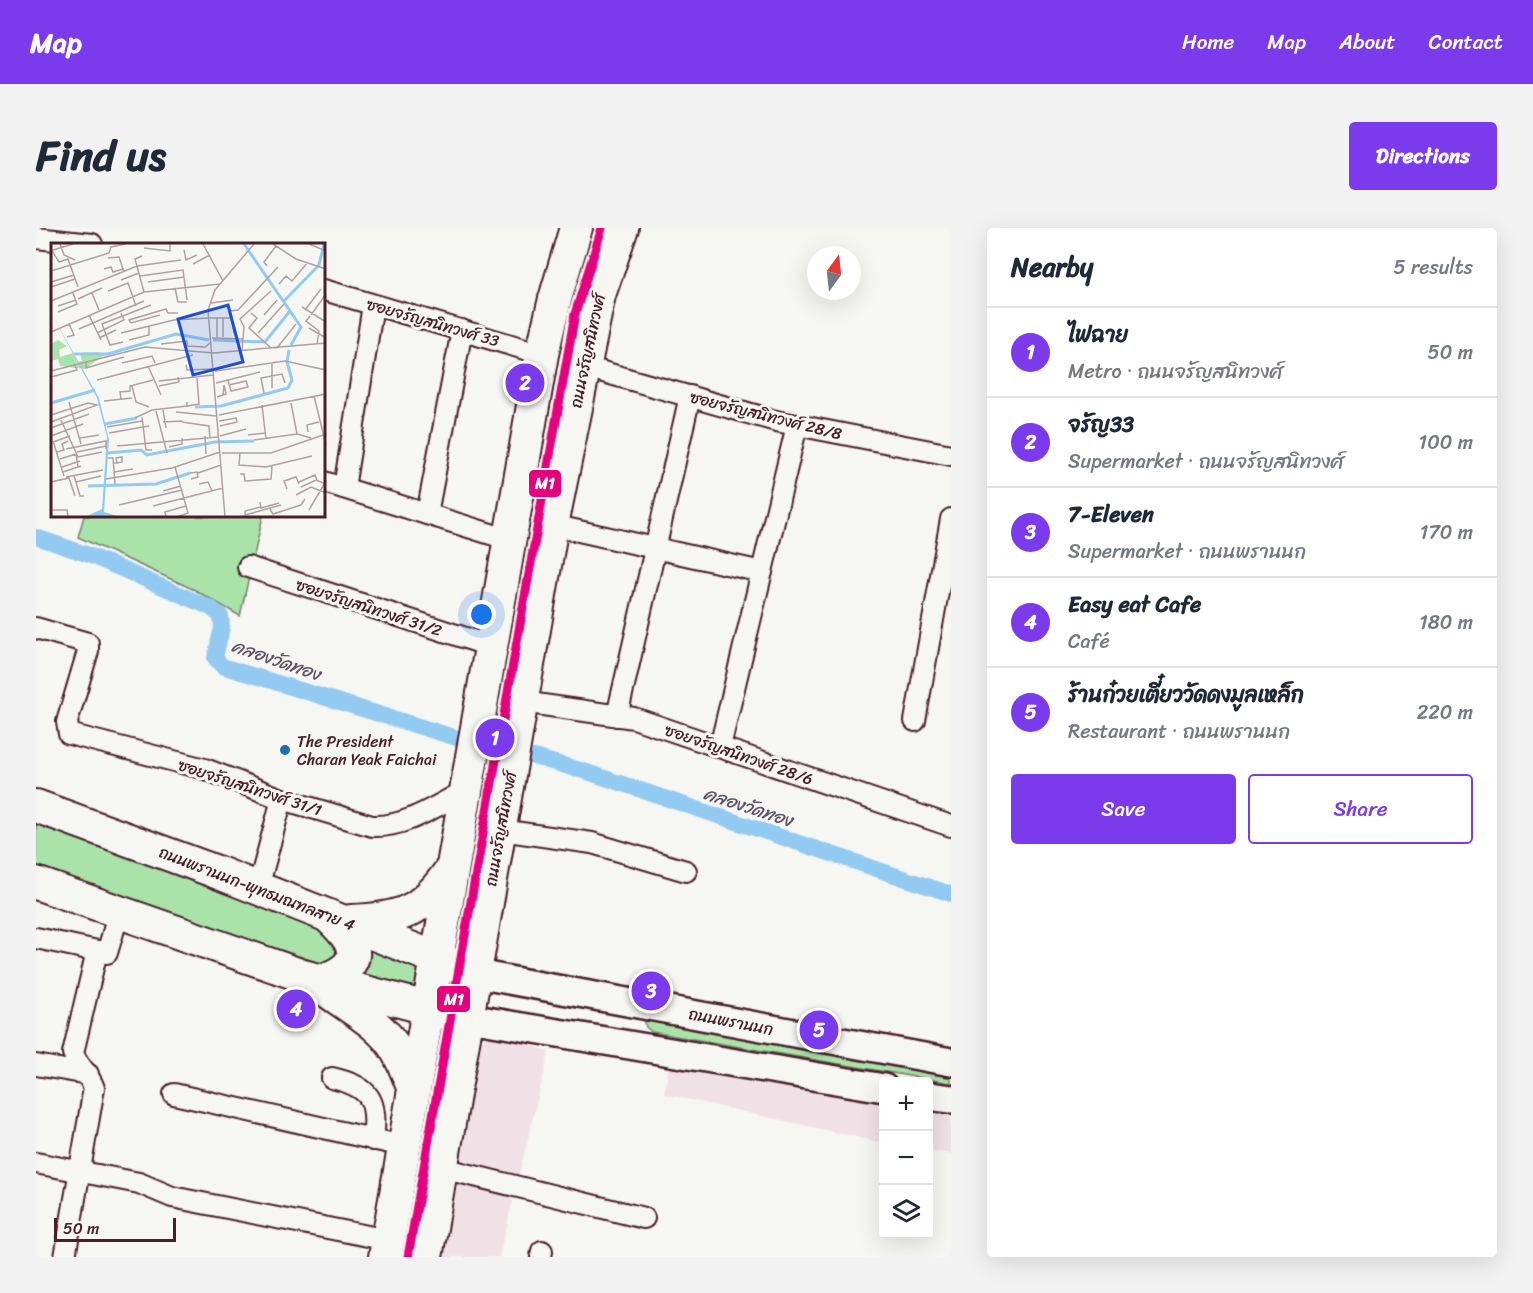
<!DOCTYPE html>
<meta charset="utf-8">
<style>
body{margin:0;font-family:Sriracha,"Playpen Sans Thai",sans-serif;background:#f2f2f3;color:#1f2937}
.controls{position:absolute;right:18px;bottom:18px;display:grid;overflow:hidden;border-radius:6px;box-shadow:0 6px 24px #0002}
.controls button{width:54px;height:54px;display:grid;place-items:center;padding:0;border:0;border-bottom:2px solid #e0e1e3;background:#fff;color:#1f2937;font:30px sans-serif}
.compass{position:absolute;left:771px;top:18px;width:54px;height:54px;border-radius:50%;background:#fff;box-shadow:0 6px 24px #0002;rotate:15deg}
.scale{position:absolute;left:18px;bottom:15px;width:122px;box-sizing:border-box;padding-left:6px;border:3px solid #4a1f2b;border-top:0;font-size:16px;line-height:21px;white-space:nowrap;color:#4a1f2b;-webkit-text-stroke:4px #f6f6f2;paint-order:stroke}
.you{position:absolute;left:446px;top:387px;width:21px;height:21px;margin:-15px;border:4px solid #fff;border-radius:50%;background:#1a73e8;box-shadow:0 0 0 9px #1a73e833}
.badge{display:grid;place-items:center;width:39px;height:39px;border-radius:50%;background:#7c3aed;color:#fff;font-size:20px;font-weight:700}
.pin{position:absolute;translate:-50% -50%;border:3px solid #fff;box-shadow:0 2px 6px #0006}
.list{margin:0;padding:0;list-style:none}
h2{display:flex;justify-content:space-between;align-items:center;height:78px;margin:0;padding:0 24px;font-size:26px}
h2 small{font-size:20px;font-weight:400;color:#747a83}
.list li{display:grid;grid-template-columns:39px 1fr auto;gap:18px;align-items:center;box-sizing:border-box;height:90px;padding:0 24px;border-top:2px solid #e0e1e3}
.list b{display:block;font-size:22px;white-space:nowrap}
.list p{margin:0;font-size:20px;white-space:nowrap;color:#747a83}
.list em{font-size:20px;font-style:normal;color:#747a83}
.actions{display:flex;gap:12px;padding:18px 24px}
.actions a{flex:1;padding:14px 0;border:2px solid #7c3aed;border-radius:6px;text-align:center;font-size:21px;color:#7c3aed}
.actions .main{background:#7c3aed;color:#fff}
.icon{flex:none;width:33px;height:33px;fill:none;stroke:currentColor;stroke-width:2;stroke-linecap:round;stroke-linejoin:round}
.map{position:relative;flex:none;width:915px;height:1029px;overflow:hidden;border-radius:6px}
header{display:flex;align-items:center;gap:36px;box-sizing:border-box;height:84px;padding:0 30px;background:#7c3aed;color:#fff}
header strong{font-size:28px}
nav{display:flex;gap:33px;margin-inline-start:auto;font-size:21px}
.intro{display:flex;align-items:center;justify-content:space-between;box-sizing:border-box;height:144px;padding:0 36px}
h1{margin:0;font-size:42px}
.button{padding:15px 27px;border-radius:6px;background:#7c3aed;color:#fff;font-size:21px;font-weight:700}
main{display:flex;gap:36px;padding:0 36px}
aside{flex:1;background:#fff;border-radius:6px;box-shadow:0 6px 24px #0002}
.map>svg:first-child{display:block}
.built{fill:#f0e1e7}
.green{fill:#a9e3a9;stroke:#7a816a;stroke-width:1.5}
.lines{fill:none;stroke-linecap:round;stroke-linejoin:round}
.canal{stroke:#93caf1;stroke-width:16}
.street-casing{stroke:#4a1f2b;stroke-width:24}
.secondary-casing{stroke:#4a1f2b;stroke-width:32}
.primary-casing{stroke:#4a1f2b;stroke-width:36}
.street{stroke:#f6f6f2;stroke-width:20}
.secondary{stroke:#f6f6f2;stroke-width:27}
.primary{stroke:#f6f6f2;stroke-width:32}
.metro-1-casing{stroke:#f6f6f2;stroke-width:14}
.metro-1{stroke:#e5007d;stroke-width:9}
.poi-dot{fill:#1f6fb2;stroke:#f6f6f2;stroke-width:2}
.labels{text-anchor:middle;stroke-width:6;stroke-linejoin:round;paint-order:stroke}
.street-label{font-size:16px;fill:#4a1f2b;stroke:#f6f6f2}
.poi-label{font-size:16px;fill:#4a1f2b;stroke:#f6f6f2;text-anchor:start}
.water-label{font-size:18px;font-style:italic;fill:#605266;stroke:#f6f6f2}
.inset-river{fill:none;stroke:#93caf1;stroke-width:3}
.inset-road{fill:none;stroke:#b1a0a2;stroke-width:1.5}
.view{fill:#1d4ed8;fill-opacity:0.15;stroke:#1d4ed8;stroke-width:3}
.inset-edge{fill:none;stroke:#4a1f2b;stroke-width:3}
.line-badge{stroke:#f6f6f2;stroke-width:2}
.badge-label{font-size:16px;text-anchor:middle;font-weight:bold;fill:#fff}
</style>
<header>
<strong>Map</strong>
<nav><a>Home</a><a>Map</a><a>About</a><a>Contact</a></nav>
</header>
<div class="intro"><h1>Find us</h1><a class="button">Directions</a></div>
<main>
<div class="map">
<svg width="915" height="1029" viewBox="0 0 915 1029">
<rect width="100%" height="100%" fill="#f6f6f2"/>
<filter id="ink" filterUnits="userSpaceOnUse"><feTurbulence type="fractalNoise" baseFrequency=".0167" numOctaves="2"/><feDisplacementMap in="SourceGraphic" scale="12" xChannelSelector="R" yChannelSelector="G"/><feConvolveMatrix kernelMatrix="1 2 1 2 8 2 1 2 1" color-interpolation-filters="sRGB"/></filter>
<g filter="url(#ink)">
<!-- built -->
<g class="built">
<polygon points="451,809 489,815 513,824 463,1029 404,1029 442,815"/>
<polygon points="633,838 847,875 847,915 628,866"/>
<polygon points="892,883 915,887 915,926 893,922"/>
</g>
<!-- green -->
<g class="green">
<polygon points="48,288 227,288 204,388 159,362 42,309"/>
<polygon points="0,593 122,637 240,686 291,703 309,722 295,739 0,640"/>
<polygon points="326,715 383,734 386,760 320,751"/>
<polygon points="608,791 915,846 915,855 616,804 610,799"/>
</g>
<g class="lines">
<!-- canal -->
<g class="canal">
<polyline points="0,309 53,327 175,380 185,388 186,399 179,430 186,438 421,510"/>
<polyline points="498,529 551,544 915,666"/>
</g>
<defs>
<g id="street">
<polyline points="0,10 56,16"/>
<polyline points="288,62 506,126"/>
<polyline points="546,138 740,193 915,227"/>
<polyline points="288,254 474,312"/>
<polyline points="308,260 337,77"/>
<polyline points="391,286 426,102"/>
<polyline points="516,297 726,344"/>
<polyline points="212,339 454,418"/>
<path d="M0,400l52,15v8l-21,71 2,12 136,35 77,30 90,27c33,2 64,-20 93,-35"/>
<polyline points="486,474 598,490 915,598"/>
<polyline points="581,488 654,168"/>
<polyline points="879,493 915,291"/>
<polyline points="684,519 761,197"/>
<polyline points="464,602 556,615 650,643"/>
<polyline points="222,660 246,571"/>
<polyline points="0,710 71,725 83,684"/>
<polyline points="0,837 52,846"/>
<path d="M296,850c39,9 46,22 41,62"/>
<polyline points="138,866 367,918"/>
<polyline points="0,935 103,955 136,969 352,1012"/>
<polyline points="406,940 608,990"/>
<path d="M29,1029l29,-169c-5,-14 -16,-22 -21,-35l24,-102"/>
<polyline points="505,1029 506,1023"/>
</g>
<g id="secondary">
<polyline points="440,746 915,834"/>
<polyline points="433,790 848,860"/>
<polyline points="892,868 915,871"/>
</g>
<g id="primary">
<polyline points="0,578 178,643 420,738"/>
<polyline points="0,655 267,748 411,785"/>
<path d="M315,693c49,-2 70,-8 99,-50"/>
<path d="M285,753c44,-16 39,-35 9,-63"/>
<path d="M290,762c24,18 56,34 71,61 7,12 12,26 17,39"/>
<polyline points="349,1029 506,126 519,71 540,0"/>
<polyline points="390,1029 516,297 563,67 586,0"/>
</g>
</defs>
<!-- street casing -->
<use href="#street" class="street-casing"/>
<!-- secondary casing -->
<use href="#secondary" class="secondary-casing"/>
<!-- primary casing -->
<use href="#primary" class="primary-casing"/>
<!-- street -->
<use href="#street" class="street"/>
<!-- secondary -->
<use href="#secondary" class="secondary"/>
<!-- primary -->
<use href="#primary" class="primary"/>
<defs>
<polyline id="metro-1" points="372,1029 539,86 566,0"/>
</defs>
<!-- metro-1 casing -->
<use href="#metro-1" class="metro-1-casing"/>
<!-- metro-1 -->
<use href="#metro-1" class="metro-1"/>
</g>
</g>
<!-- markers -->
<circle class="poi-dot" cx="249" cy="522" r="6"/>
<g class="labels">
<!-- street labels -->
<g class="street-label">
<text transform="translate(397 94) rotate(16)" y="6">ซอยจรัญสนิทวงศ์ 33</text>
<text transform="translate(551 123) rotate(-78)" y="6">ถนนจรัญสนิทวงศ์</text>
<text transform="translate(730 187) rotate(14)" y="6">ซอยจรัญสนิทวงศ์ 28/8</text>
<text transform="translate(333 379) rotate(18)" y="6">ซอยจรัญสนิทวงศ์ 31/2</text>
<text transform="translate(703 526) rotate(19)" y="6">ซอยจรัญสนิทวงศ์ 28/6</text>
<text transform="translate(214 559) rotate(18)" y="6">ซอยจรัญสนิทวงศ์ 31/1</text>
<text transform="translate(464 601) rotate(-80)" y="6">ถนนจรัญสนิทวงศ์</text>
<text transform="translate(221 660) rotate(21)" y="6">ถนนพรานนก-พุทธมณฑลสาย 4</text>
<text transform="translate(695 793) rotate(11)" y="6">ถนนพรานนก</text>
</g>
<!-- poi labels -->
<g class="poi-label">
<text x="261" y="519">The President<tspan x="261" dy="18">Charan Yeak Faichai</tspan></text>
</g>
<!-- water labels -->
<g class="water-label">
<text transform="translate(240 432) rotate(19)" y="6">คลองวัดทอง</text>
<text transform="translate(712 579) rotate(18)" y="6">คลองวัดทอง</text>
</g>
</g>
<!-- overview -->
<g transform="translate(15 15)">
<rect width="274" height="274" fill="#f6f6f2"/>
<path d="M7,97l9,6 -8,4 1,7 13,-4 4,9 5,-1 -2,-8 19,-1 5,3 -19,14 -25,-3 -2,-7 -7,2v-17z" fill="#a9e3a9"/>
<path d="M0,70l48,85 10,42 -5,72 16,5h-35l17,-8 5,-72 -10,-39z" fill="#93caf1"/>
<path class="inset-river" d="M193,1l57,83 -10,18M233,58l35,-36 5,-21M162,97l52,2 25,-31M23,111h34l68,-20 33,6M0,160l44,-13M144,164l26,-1 67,-18 4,-8 -5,-18 2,-12M54,181l32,-6M57,210l33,-3 6,5 68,-13 39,-1M37,243l68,-2 34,-11"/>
<path class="inset-road" d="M9,1l4,11 11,5M152,1l20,37M222,1l23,15 30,10M258,1l17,7M93,5l26,3v-7M0,6l8,13 9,-3 10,28M2,7l20,-6M133,7l2,10 11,-5M91,13l-7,3 9,33M57,15l11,-1 5,15M142,21l17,-9M216,23l-3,-4 12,-16M53,26l7,-2 2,5 10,-3M0,28l58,-18 2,-6 14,-3M89,33l43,-6 4,30M70,37l18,-7M0,39l23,-7M97,39l36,-5M228,41l7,-8 6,5 16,-19M0,44l24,-8M124,45l3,14h9M57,48l20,-8 8,23M41,50l7,17M27,56l24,-11M0,58l86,-35 44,-6M160,60l22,-3M7,63l18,-6M251,64l24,15M254,67l16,-21M179,68l8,-1 40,-43M7,69l19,-8 -4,-11M200,70l6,5 -8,10 22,20M38,72l12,25M109,72l-29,8 -2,-3 37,-11 2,4h10M213,72l13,-15M260,72l15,-21M259,73l-4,5 13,10 -2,13M159,75h22l2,15M166,75v19M172,75v19M258,85l17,10M28,86l65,-28M0,89l93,-40 76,-8M46,90l27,-13 -3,-7M70,90l53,-13 34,-2M207,90l26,-29M16,94l7,-2 -5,-11M48,95l17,-8M161,95l31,1M78,97l20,-5v-9M72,99l-13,3 -8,-21 49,-19M110,101l26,-3v5l18,1 5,-4M226,105l19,-24M191,108l2,-24 -4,-8 31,-28M35,118v7l38,-11M71,120l30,-7 3,7M135,122l1,5 25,-1M97,123l13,29M0,128l94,-24 68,6 113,-10M164,128l70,-10 41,9M0,134l26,-7 -3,-6M46,137l96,-25M177,137l3,11 17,-4 -2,-6 -17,4M108,138l54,-6M165,140l44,-11M81,143l4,16 13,5M108,143l20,-4 -1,-5M221,145v-25M213,150l-3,-15 21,-4 3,9M263,153l12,49M166,154l9,-3 -2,-9 -1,10M70,156l-1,-7 10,-1v-5l23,-6M53,158l28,-3M18,159l12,42M136,159v4l12,-2 -2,-26M240,160l6,31 14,4M211,162l4,34M112,167l3,18M105,168l11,42M125,169l40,4M0,172l37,-12 9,2 -46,17M168,172l107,-21M91,174l4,33h6M9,175l18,39 24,-5M84,175l17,-8 35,-4M168,178l17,-3 1,4 -17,4M112,179l19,-1M131,179l27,4 1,12M56,184l35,-6M0,185l38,-14M257,189l-1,-7 12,-3M58,190l40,-7M197,192l18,-2M0,193l32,-12M154,193l1,18M169,193l26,-7M29,195l19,-3M203,197l43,-6M2,198l11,35M2,199l17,-6M66,203l101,-9M118,204l13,-3v-6M15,206l40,-8v8M6,209l7,-2 -2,-6 6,-3M26,209l29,-6M171,210h49l55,-19M189,210l-1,12 27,2 46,-11M57,215h5l2,26M9,216l16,-5 2,13M63,220h3l5,-1v-5l-6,1 1,5M11,224l18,-6M124,224l13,46 -11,4M12,229l18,-6M63,229l19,-3M139,230l7,-1 1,5 -7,2M147,230l23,-8M189,231h4l1,7 26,-2 1,-13M23,232l6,21h4M15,234l37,-7M55,236l66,-11 48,-16M0,239l18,-4 6,18M25,239l25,-6M248,239l16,-7 2,5M148,241l9,-2 4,9M250,244l15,-7 10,4M236,246l-3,-8 12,-4 3,7M112,248l18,-5M245,252l15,-8 15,6M209,259l1,6 18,-5M68,262l63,-15M102,263l70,-18M210,264l-16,4v4l36,-10M219,266l3,5 28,-9 4,-6M0,267h16l1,7M258,267l17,-29M115,274l-1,-5 21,-6M174,274l-17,-207 7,-20 39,-46"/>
<path class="view" d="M177,62l15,57 -50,13 -15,-56z"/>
<rect width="274" height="274" class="inset-edge"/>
</g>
<g class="line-badge">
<rect x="492" y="241" width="34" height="29" rx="6" fill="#e5007d"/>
<rect x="400" y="757" width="35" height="28" rx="6" fill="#e5007d"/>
</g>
<g class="badge-label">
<text x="509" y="261">M1</text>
<text x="418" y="777">M1</text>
</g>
</svg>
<div class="controls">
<button>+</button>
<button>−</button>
<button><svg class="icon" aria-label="layers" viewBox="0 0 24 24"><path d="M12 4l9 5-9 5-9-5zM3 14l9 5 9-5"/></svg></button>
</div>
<svg class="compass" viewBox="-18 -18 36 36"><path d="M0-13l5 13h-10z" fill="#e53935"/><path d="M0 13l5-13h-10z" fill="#747a83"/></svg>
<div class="scale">50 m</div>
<div class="you"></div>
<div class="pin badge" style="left:459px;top:510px">1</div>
<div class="pin badge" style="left:489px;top:155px">2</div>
<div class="pin badge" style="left:615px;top:763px">3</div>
<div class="pin badge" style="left:260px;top:781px">4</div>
<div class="pin badge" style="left:783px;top:802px">5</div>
</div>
<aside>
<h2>Nearby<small>5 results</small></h2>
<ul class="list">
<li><span class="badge">1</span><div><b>ไฟฉาย</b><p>Metro · ถนนจรัญสนิทวงศ์</p></div><em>50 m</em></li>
<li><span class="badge">2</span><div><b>จรัญ33</b><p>Supermarket · ถนนจรัญสนิทวงศ์</p></div><em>100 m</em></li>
<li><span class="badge">3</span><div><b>7-Eleven</b><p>Supermarket · ถนนพรานนก</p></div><em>170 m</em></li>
<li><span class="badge">4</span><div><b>Easy eat Cafe</b><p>Café</p></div><em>180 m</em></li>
<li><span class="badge">5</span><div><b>ร้านก๋วยเตี๋ยววัดดงมูลเหล็ก</b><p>Restaurant · ถนนพรานนก</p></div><em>220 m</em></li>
</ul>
<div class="actions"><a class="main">Save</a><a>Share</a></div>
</aside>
</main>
